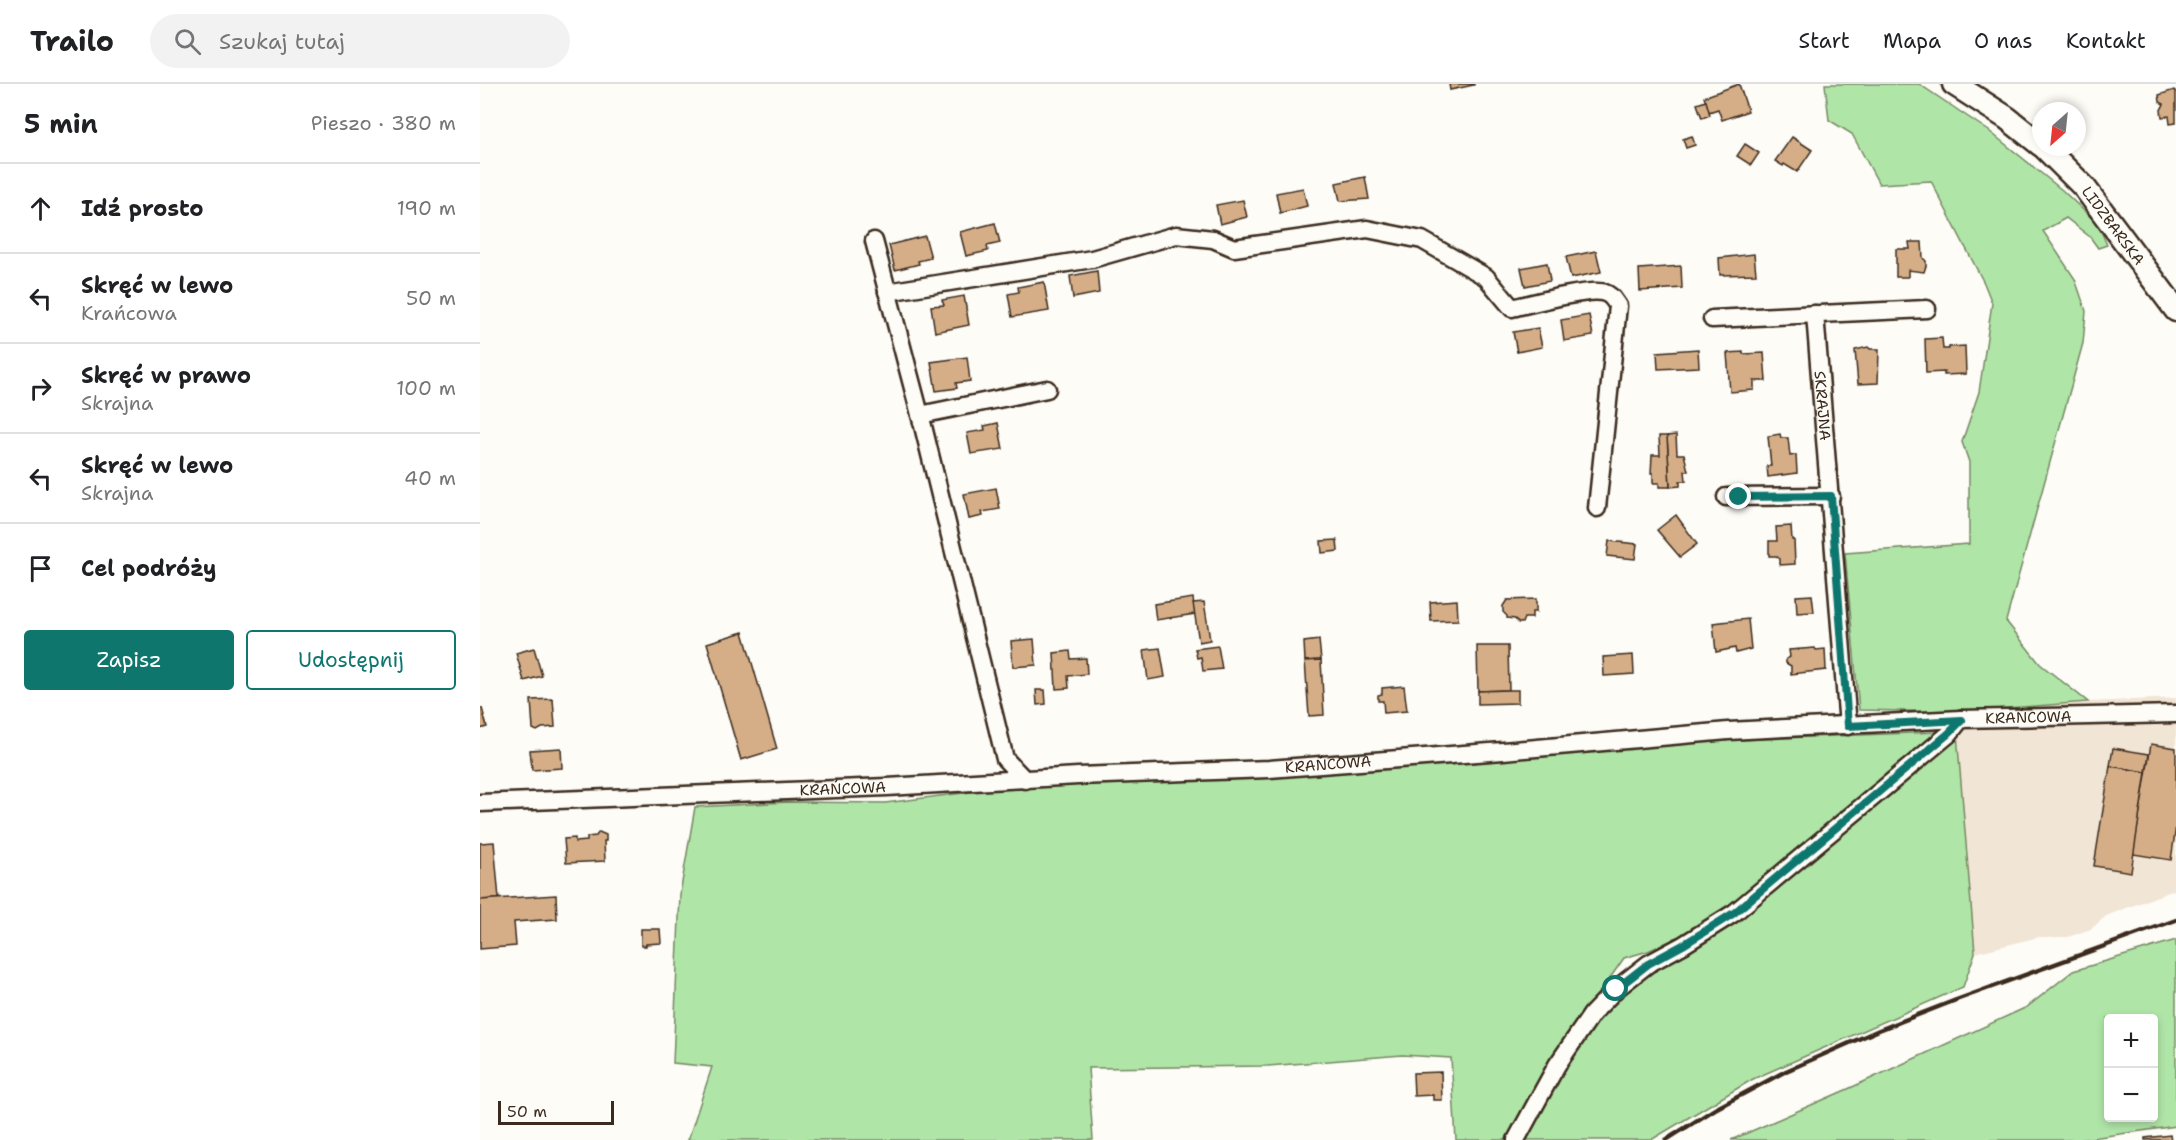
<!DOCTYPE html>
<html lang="pl">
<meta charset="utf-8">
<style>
body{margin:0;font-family:"Shantell Sans",sans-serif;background:#f2f2f2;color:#202124}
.controls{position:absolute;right:18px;bottom:18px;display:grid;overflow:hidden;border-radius:6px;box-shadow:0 3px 9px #0003}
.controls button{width:54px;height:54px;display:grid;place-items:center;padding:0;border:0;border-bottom:2px solid #e0e0e0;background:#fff;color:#202124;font:30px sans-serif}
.compass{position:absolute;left:1552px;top:18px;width:54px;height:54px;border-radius:50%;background:#fff;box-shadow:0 3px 9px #0003;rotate:207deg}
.scale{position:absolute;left:18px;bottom:15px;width:116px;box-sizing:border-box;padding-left:6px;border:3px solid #3b2a1e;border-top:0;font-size:16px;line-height:21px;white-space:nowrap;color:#3b2a1e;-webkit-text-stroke:4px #fdfcf7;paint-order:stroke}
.stop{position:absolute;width:18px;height:18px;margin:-14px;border:4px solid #0f766e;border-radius:50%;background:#fff}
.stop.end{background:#0f766e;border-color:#fff;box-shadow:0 2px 6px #0008}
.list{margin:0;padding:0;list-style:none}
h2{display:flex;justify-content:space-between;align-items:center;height:78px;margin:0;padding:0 24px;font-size:26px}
h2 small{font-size:20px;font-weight:400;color:#757577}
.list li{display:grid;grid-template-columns:39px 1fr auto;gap:18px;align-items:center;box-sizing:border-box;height:90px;padding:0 24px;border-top:2px solid #e0e0e0}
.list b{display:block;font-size:22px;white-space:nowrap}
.list p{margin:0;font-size:20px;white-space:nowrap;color:#757577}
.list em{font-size:20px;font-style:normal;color:#757577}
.actions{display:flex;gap:12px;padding:18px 24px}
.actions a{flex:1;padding:14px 0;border:2px solid #0f766e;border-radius:6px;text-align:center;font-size:21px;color:#0f766e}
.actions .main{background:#0f766e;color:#fff}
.icon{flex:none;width:33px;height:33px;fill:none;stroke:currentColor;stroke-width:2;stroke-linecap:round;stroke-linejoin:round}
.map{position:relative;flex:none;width:1696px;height:1056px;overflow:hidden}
header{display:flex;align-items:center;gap:36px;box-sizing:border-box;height:84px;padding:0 30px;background:#fff;border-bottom:2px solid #e0e0e0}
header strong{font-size:28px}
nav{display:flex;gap:33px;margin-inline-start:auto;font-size:21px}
.search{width:420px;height:54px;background:#f2f2f2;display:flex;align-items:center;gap:15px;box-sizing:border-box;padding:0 21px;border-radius:33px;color:#757577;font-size:22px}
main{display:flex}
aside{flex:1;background:#fff}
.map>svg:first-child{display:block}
.built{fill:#f1e5d5}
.green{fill:#b0e5a8;stroke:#768863;stroke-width:1.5;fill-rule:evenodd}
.building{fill:#d5ae87;stroke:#3b2a1e;stroke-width:1.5}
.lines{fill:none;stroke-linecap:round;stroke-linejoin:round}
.minor-casing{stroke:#3b2a1e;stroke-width:21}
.secondary-casing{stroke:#3b2a1e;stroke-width:27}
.minor{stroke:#fdfcf7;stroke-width:16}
.secondary{stroke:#fdfcf7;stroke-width:22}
.rail{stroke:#3b2a1e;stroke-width:4.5}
.route{stroke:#0f766e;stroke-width:8}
.labels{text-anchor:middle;stroke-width:4.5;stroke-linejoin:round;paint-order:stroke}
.street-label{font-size:15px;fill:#3b2a1e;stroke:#fdfcf7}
</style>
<header>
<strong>Trailo</strong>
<div class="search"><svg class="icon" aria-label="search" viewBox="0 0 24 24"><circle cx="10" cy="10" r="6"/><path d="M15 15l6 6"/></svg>Szukaj tutaj</div>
<nav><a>Start</a><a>Mapa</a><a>O nas</a><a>Kontakt</a></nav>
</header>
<main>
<aside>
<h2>5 min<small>Pieszo · 380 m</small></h2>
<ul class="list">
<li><svg class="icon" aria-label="ahead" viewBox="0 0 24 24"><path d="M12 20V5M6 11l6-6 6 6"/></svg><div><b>Idź prosto</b></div><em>190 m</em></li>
<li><svg class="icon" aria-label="left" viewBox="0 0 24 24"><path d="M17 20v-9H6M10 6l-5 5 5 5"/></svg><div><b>Skręć w lewo</b><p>Krańcowa</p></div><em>50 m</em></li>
<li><svg class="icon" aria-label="right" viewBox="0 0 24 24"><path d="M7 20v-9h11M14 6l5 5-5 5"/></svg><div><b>Skręć w prawo</b><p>Skrajna</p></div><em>100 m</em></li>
<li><svg class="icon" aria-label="left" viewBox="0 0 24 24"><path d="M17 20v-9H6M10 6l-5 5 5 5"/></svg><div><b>Skręć w lewo</b><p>Skrajna</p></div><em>40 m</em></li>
<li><svg class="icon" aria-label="arrive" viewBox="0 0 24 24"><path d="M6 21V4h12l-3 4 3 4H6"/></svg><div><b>Cel podróży</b></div></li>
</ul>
<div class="actions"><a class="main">Zapisz</a><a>Udostępnij</a></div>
</aside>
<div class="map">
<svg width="1696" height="1056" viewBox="0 0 1696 1056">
<rect width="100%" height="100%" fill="#fdfcf7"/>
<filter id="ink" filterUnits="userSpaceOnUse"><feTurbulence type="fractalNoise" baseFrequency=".0167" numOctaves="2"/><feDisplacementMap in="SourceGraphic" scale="12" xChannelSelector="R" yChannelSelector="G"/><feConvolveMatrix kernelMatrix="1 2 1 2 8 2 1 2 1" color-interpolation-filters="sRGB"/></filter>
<g filter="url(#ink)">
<!-- built -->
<polygon class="built" points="1696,614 1696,805 1626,832 1611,845 1588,853 1559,853 1495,869 1474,628 1608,618"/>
<!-- green -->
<g class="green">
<polygon points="1345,0 1439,0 1509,47 1582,106 1618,140 1627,161 1618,164 1610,153 1586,134 1563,147 1595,195 1606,227 1603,259 1526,537 1560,580 1608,618 1474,628 1379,626 1365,469 1489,460 1489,378 1482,358 1499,308 1512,219 1504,199 1451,97 1399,100 1372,50 1349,36"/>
<polygon points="1458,648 1450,659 1257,819 1216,845 1168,867 1144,874 1061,993 1029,1056 976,1056 971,974 922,971 788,982 608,984 613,1056 208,1056 232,983 193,979 200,810 215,723 309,718 405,719 530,703 1203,658"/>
<polygon points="1477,650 1495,869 1483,903 1273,995 1171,1056 1041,1056 1114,933 1182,878"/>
<path d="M1696,856v186l-98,14h-347l117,-51 179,-82 46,-36zM1628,934h46v100h-46z"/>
</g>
<!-- building -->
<g class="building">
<polygon points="969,0 994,0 994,1 970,6"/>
<polygon points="1259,0 1268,27 1242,36 1238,25 1229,28 1224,13"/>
<polygon points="1694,6 1696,8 1696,39 1690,40 1689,32 1682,33 1681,26 1684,20 1680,18 1679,11"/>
<polygon points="1226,17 1230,31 1222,34 1217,20"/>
<polygon points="1212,52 1215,61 1206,64 1203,55"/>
<polygon points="1312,53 1332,66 1317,88 1304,80 1303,82 1295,77"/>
<polygon points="1265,60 1279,69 1271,81 1257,72"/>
<polygon points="885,93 889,115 860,117 856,99"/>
<polygon points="823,104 827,122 800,129 796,109"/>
<polygon points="763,116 767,133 740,140 736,121"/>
<polygon points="515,139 520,159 507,162 508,167 486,172 480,148"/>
<polygon points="445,152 451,174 438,177 439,180 415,186 409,161"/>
<polygon points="1429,158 1442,158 1443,174 1446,177 1446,182 1444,188 1428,186 1428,193 1416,193 1416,165 1430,165"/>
<polygon points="1116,167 1121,188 1091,194 1086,173"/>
<polygon points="1274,170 1276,190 1240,191 1239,174"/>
<polygon points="1067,179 1070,197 1045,202 1041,184"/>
<polygon points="1201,182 1202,204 1160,207 1159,185"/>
<polygon points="617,187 619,209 593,214 590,192"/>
<polygon points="564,198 569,227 532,233 528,210 539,208 538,203"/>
<polygon points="484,212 489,241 455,248 451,222 464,221 462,216"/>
<polygon points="1109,231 1113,252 1084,257 1081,236"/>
<polygon points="1058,244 1062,263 1037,268 1033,248"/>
<polygon points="1462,254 1463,265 1469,265 1469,263 1485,262 1486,290 1464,291 1464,288 1446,289 1445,255"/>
<polygon points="1388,263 1390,265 1399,265 1398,299 1378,300 1375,266"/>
<polygon points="1218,265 1219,283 1178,285 1177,268"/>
<polygon points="1263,268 1263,270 1284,269 1286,297 1274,297 1274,306 1250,308 1247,269"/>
<polygon points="487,273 490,297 476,299 477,304 456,307 451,278"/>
<polygon points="518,339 523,365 491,370 487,349 505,346 504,342"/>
<polygon points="1300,350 1301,354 1308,354 1310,372 1316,371 1317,389 1288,393 1287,382 1291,382 1288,352"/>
<polygon points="1196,351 1197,370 1204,370 1208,387 1205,387 1206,397 1200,397 1200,402 1190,403 1187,352"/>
<polygon points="1179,352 1187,352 1190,403 1179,403 1179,399 1173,399 1173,389 1171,389 1172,371 1180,371"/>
<polygon points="516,404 520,425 502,428 503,432 489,435 484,410"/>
<polygon points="1196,431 1217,460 1200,473 1177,446"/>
<polygon points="1311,442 1312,456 1314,456 1315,480 1300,481 1300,475 1296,472 1289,472 1289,457 1297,457 1296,443"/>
<polygon points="857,456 858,467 842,469 841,457"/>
<polygon points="1129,457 1157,460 1155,475 1127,472"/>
<polygon points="1332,511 1334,528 1317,529 1316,512"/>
<polygon points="713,514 715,530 676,536 674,520"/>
<polygon points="1056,515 1056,528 1052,528 1052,534 1044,534 1042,539 1038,539 1035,535 1027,534 1027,532 1023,528 1023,522 1027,516"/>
<polygon points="977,516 978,536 951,537 950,518"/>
<polygon points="724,518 730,556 719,558 713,519"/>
<polygon points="1268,535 1271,565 1256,569 1255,564 1236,568 1233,539"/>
<polygon points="263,548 297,665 261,676 227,559"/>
<polygon points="554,555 556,581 533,583 531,557"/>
<polygon points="839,556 841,576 825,577 824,558"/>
<polygon points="738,562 742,585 723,587 721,573 717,574 715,565"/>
<polygon points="997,562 1028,562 1029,606 998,607"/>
<polygon points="54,564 62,592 44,597 36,569"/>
<polygon points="680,564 685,593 668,596 664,566"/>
<polygon points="1335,564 1336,566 1345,565 1346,586 1311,590 1311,582 1306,579 1306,575 1310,573 1309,566"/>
<polygon points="590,567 591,575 606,574 607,590 588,592 589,604 576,605 574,569"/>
<polygon points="1153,571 1154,590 1124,592 1123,573"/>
<polygon points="841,576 844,631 829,632 825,577"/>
<polygon points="924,602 927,627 904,629 903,617 898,617 898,611 902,610 902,604"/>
<polygon points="556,606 565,606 566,620 557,621"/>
<polygon points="1029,606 1038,606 1038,619 998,620 998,607"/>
<polygon points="73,615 75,643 62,644 57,647 53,645 51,616"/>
<polygon points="0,624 2,624 7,643 0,645"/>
<polygon points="1671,660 1696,664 1696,742 1691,776 1653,770"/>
<polygon points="81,664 82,684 52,686 50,666"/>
<polygon points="1633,664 1669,670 1666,688 1630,682"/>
<polygon points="1630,682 1666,688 1651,788 1614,782"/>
<polygon points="119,748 126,751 126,757 124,757 125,777 86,779 84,755 95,754 95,758 107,757 107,753 116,752"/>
<polygon points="14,758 19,815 0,816 0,759"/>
<polygon points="76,811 77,835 34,838 36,862 0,865 0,816"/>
<polygon points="161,845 180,845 181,859 166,860 166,862 161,862"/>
<polygon points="961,988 962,1016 953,1016 953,1011 934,1012 933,989"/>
<polygon points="1690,1051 1691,1056 1665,1056 1665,1054"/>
</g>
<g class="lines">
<defs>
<g id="minor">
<polyline points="394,157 443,342 525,675 545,696"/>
<path d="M407,208l205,-33 84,-24 37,4 21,9 133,-19 55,11 64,37 26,31c17,-4 80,-21 93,-15 7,2 9,8 13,13l-21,202"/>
<path id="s1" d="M1335,230l33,412"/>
<polyline points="1232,235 1447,225"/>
<polyline points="440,331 567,305"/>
<polyline points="1246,413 1351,412"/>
<path id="s2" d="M0,719l407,-16 191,-11 191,-7 234,-18 225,-20 233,-12 215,-5"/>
<polyline points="1036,1056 1077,981 1112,930 1136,905 1168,880 1203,861 1254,829 1469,650 1481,635"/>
</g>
<g id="secondary">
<polyline points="1474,0 1527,34 1561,61"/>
<path id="s3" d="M1564,63l40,40 92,123"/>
</g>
</defs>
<!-- minor casing -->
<use href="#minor" class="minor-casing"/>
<!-- secondary casing -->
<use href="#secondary" class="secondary-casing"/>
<!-- minor -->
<use href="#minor" class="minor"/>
<!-- secondary -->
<use href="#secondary" class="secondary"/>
<!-- rail -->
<polyline class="rail" points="1186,1056 1235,1025 1306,987 1399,946 1476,916 1696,836"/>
</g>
</g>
<g class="lines" filter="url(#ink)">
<!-- route -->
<polyline class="route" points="1136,905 1168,880 1203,861 1254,829 1468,650 1482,636 1368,642 1351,412 1259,413"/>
</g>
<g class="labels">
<!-- street labels -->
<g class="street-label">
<text dy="5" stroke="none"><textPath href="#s3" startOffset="105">LIDZBARSKA</textPath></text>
<text dy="5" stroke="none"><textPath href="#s1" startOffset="92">SKRAJNA</textPath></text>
<text dy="5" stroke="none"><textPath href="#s2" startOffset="1551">KRAŃCOWA</textPath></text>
<text dy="5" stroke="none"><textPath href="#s2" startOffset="849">KRAŃCOWA</textPath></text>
<text dy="5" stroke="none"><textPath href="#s2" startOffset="363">KRAŃCOWA</textPath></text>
</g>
</g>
</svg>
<div class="controls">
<button>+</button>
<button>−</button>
</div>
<svg class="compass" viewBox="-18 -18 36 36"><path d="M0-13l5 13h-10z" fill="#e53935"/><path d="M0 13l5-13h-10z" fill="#757577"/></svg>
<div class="scale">50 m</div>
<div class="stop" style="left:1136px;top:905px"></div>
<div class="stop end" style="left:1259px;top:413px"></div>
</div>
</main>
